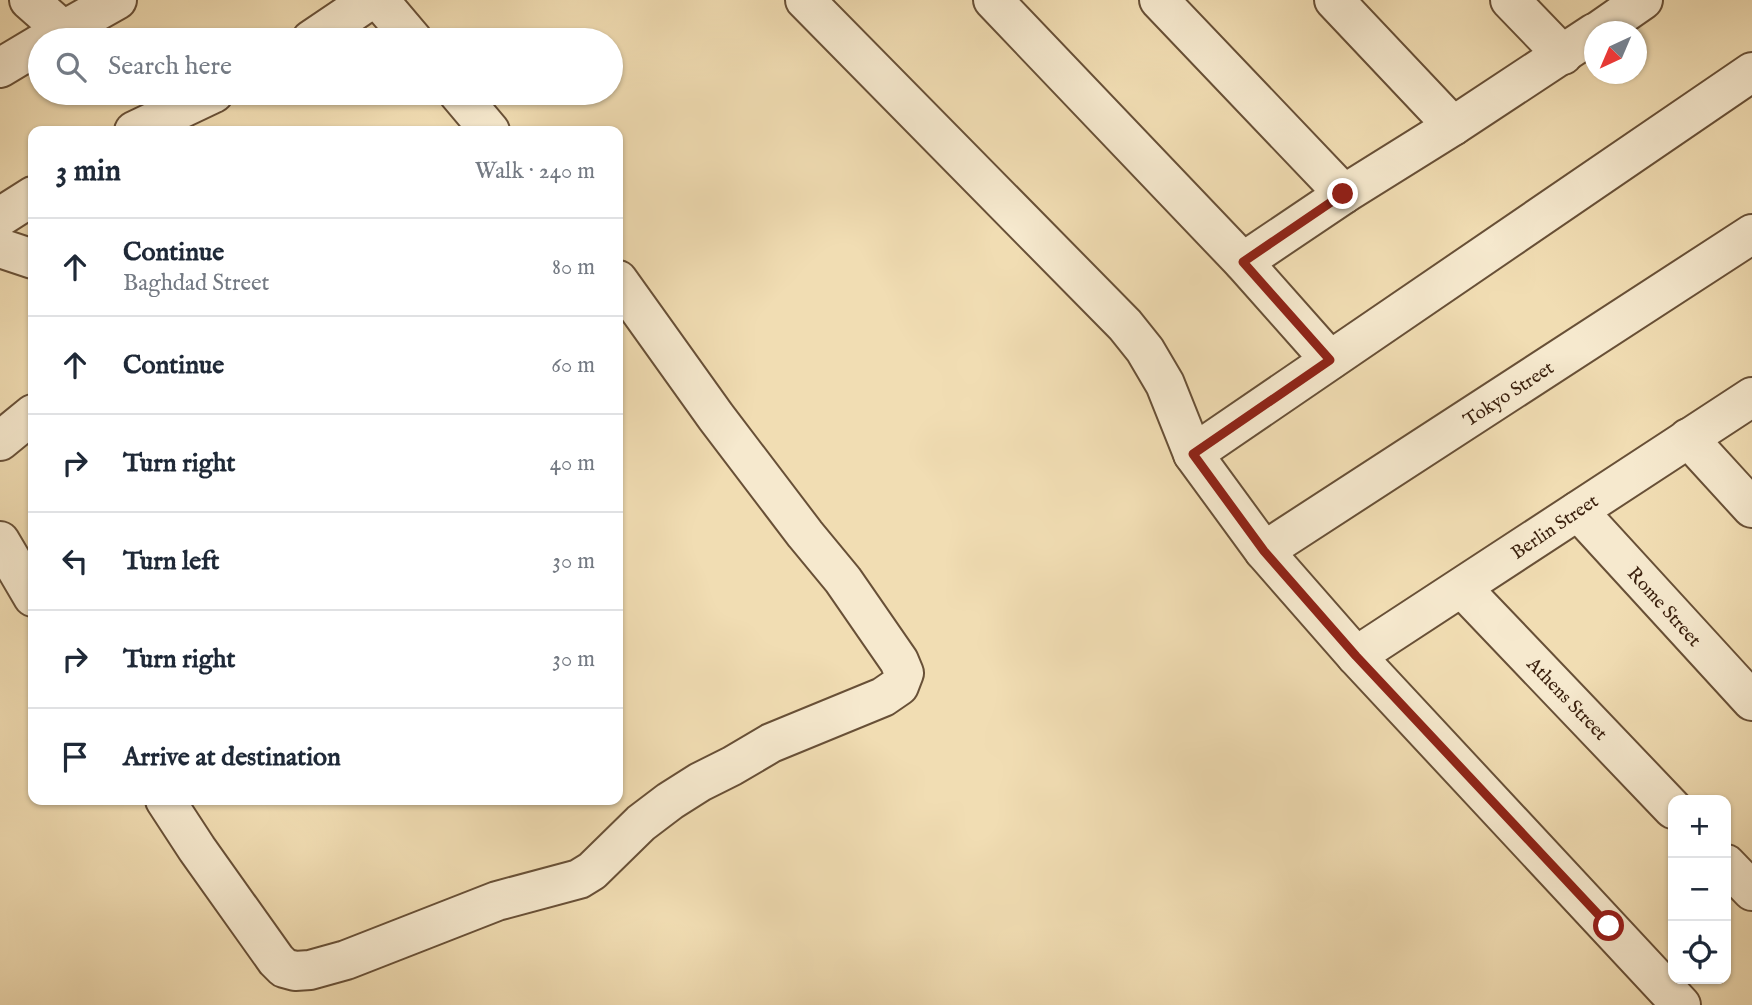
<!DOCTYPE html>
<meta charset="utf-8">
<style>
body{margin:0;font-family:"IM FELL English",serif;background:#f2f2f3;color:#1f2937}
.controls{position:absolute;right:21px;bottom:21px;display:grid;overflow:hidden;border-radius:14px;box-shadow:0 2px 5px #0004}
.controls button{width:63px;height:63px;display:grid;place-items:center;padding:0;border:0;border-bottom:2px solid #e0e1e3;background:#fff;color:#1f2937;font:35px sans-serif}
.compass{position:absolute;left:1584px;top:21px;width:63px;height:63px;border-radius:50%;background:#fff;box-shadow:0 2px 5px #0004;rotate:224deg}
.stop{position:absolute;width:21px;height:21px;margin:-16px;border:5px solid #8f2418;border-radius:50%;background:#fff}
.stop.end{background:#8f2418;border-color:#fff;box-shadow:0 2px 7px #0008}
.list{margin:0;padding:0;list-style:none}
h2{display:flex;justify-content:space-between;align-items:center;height:91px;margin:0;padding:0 28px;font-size:30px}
h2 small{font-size:23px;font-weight:400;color:#747a83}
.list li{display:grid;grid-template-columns:46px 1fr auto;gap:21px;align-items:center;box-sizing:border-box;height:98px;padding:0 28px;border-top:2px solid #e0e1e3}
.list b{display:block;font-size:26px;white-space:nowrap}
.list p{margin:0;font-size:23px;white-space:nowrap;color:#747a83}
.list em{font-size:23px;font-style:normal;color:#747a83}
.icon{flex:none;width:38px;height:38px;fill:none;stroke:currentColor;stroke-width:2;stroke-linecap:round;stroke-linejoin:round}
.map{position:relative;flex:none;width:1752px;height:1005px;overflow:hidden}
.search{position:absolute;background:#fff;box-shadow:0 2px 5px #0004;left:28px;top:28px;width:595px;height:77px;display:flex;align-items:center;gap:18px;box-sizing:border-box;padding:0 24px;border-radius:38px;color:#747a83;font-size:26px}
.panel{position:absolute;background:#fff;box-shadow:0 2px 5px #0004;left:28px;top:126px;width:595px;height:679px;border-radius:14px}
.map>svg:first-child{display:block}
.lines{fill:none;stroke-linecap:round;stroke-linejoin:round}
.minor-casing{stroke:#685037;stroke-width:42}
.minor{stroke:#f6e9ce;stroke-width:38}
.route{stroke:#8f2418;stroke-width:9}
.labels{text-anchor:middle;stroke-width:7;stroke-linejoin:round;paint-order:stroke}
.street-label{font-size:19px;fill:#3b210e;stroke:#f6e9ce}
</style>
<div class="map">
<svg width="1752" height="1005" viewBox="0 0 1752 1005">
<rect width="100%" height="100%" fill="#f1ddb3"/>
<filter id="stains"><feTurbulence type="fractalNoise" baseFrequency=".00286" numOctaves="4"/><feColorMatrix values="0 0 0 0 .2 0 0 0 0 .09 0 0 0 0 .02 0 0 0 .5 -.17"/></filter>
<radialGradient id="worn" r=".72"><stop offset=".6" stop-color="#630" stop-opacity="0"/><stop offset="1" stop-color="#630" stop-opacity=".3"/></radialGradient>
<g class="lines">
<defs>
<g id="minor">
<polyline points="29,0 63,30"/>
<polyline points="379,0 413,40"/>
<polyline points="805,0 1125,325 1145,350 1165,384 1193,454 1264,551 1356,656 1681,1005"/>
<polyline points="993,0 1243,262 1330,360"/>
<polyline points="1159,0 1344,194"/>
<polyline points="1334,0 1453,126"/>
<polyline points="1510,0 1563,55"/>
<polyline points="1597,32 1643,0"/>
<polyline points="46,40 117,0"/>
<polyline points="311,40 370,0"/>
<polyline points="0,68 40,44"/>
<polyline points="458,93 490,131"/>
<polyline points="134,131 214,93"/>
<polyline points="0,217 33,196"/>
<polyline points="0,248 33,259"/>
<polyline points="1243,262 1344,194 1453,126 1594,33"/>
<polyline points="1688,438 1752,508"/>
<polyline points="0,441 33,414"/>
<polyline points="1193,454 1752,72"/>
<polyline points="1578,511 1752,701"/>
<polyline points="0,541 33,597"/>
<polyline points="1264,551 1752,234"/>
<polyline points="1462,588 1673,809"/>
<polyline points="1356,656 1752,397"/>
<polyline points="165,800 197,849 276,960 284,968 295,971 310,970 346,960 497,901 579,879 592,871 641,823 670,801 700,782 732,766 771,743 883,697 899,686 904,673 899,661 843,580 805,534 716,417 618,280"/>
<polyline points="1726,864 1752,891"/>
</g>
</defs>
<!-- minor casing -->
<use href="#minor" class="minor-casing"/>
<!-- minor -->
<use href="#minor" class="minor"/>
</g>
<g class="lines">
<!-- route -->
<polyline class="route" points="1343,194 1243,262 1330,360 1193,454 1264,551 1356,656 1609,926"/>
</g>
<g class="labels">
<!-- street labels -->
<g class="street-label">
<text transform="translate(1508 393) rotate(-33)" y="7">Tokyo Street</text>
<text transform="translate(1554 526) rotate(-34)" y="7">Berlin Street</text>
<text transform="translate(1665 606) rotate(48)" y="7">Rome Street</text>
<text transform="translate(1568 698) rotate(46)" y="7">Athens Street</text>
</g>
</g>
<rect width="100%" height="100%" filter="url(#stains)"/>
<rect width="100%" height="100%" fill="url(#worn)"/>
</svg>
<div class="controls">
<button>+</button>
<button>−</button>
<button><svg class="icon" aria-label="locate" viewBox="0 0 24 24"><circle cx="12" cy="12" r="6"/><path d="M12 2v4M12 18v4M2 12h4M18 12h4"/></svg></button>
</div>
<svg class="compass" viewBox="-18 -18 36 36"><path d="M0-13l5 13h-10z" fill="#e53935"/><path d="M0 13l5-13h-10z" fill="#747a83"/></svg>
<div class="stop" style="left:1609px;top:926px"></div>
<div class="stop end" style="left:1343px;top:194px"></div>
<div class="search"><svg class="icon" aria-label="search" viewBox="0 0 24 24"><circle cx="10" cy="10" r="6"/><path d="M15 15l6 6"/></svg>Search here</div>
<section class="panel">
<h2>3 min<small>Walk · 240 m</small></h2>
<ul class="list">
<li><svg class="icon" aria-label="ahead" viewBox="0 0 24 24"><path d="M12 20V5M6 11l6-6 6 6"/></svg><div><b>Continue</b><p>Baghdad Street</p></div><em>80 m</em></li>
<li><svg class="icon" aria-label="ahead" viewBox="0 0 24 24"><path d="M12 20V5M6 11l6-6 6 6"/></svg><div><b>Continue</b></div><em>60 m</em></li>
<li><svg class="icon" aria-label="right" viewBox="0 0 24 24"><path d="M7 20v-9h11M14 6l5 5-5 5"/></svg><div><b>Turn right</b></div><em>40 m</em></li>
<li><svg class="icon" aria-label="left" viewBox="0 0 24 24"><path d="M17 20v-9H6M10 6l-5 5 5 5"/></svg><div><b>Turn left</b></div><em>30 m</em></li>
<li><svg class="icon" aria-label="right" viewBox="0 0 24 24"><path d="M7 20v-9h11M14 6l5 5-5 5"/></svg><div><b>Turn right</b></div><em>30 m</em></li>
<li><svg class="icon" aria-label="arrive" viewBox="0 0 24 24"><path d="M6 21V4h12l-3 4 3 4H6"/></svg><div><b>Arrive at destination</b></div></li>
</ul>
</section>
</div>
